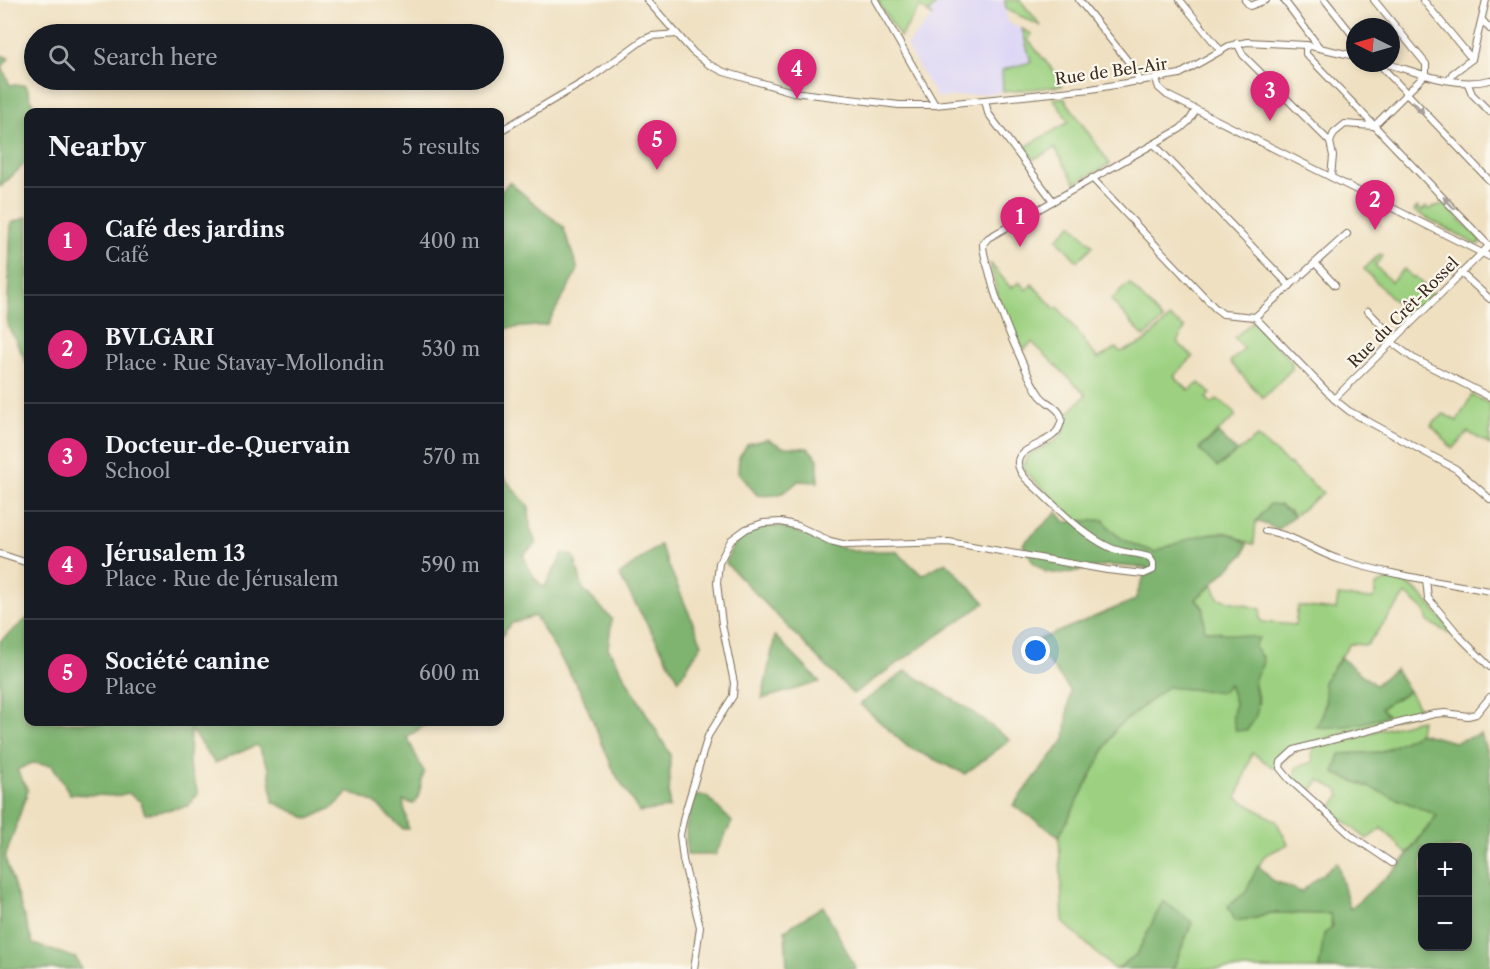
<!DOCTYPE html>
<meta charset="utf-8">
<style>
body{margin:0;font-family:"Libre Caslon Text",serif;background:#242831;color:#f1f3f6}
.controls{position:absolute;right:18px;bottom:18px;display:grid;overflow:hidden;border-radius:12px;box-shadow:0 3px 9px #0003}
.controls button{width:54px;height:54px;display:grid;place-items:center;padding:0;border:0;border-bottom:2px solid #363941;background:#171b24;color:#f1f3f6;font:30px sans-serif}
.compass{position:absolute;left:1346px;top:18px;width:54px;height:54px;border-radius:50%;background:#171b24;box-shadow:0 3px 9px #0003;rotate:275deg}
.you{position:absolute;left:1036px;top:651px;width:21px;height:21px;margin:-15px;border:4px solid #fff;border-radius:50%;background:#1a73e8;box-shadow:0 0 0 9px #1a73e833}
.badge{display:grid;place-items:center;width:39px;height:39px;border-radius:50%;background:#db2777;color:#fff;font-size:20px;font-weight:700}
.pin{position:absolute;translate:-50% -50px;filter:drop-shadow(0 2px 3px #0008)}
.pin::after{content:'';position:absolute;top:32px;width:21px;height:18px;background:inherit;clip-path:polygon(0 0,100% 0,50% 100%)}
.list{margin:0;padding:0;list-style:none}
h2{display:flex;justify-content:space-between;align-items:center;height:78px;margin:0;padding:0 24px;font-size:26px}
h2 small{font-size:20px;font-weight:400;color:#9ea1a6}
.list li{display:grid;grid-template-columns:39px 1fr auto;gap:18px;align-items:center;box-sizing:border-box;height:108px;padding:0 24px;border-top:2px solid #363941}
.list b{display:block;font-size:22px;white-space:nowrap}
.list p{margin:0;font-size:20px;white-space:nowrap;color:#9ea1a6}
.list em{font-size:20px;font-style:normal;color:#9ea1a6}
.icon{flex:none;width:33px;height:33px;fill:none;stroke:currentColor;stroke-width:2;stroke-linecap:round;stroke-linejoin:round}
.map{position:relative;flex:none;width:1490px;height:969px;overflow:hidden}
.search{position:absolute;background:#171b24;box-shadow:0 3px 9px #0003;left:24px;top:24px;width:480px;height:66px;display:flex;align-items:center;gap:15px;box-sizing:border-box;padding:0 21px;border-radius:33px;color:#9ea1a6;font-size:22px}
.panel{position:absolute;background:#171b24;box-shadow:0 3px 9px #0003;left:24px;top:108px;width:480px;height:618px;border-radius:12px}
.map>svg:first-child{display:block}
.built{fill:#dcd5f6}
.green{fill:#9dd181;stroke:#6c7e50;stroke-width:1.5}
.forest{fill:#7eb36f;stroke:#5c6e46;stroke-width:1.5;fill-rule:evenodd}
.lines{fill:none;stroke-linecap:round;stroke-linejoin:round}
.minor-casing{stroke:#7a6a57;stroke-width:8}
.minor{stroke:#fff;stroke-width:6}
.oneway{fill:#a79f9a}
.labels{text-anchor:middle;stroke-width:4.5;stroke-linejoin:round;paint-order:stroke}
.street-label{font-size:16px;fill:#3b2a1e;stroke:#fbf7ec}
</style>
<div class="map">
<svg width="1490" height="969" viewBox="0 0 1490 969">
<rect width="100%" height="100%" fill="#fbf7ec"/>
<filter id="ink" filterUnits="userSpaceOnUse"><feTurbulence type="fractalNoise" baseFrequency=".0167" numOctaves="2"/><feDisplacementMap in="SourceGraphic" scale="12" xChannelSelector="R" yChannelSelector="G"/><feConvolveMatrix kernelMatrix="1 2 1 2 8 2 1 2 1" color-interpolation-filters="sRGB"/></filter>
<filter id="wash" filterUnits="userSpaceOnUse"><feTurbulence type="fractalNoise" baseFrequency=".008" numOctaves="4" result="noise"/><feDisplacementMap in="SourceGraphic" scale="24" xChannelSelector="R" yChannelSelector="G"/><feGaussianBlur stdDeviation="1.35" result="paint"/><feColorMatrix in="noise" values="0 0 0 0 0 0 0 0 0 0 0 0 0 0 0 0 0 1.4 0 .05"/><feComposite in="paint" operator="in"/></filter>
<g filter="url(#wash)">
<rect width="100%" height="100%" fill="#efe0c1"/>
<!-- built -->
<polygon class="built" points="940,0 1005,0 1007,22 1022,29 1031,62 1002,70 1003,92 937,98 906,46 932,17 928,13"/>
<!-- green -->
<g class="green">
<polygon points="877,0 940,0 928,13 933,17 920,7 900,37"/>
<polygon points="1005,0 1020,0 1041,26 1006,9"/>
<polygon points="1022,29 1032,34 1028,40 1061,80 1059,82 1062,86 1003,92 1002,70 1031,62"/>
<polygon points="1053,98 1064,98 1110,164 1075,183 1055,148 1034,159 1025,147 1069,122"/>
<polygon points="1444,204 1480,239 1480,244 1475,244 1414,211 1417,207 1422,211 1426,207 1429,210 1432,207"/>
<polygon points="1072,224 1093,246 1077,261 1057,239"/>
<polygon points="1380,254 1383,256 1375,265 1391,282 1404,269 1413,278 1415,276 1432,294 1405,320 1403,318 1407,314 1364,269"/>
<path d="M990,263l21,25 8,-6 8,8 5,-6 23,25 3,-2 40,52 17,-11 6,4 23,-10 26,-24 15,10 -8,14 16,15 -19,19 15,15 10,-8 12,11 -5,4 6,6 5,-5 17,12 1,6 -36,31 19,19 39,-30 66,56 -29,23 -5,-6 -33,11 -2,23c-10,-1 -16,-8 -26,-11 -17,-4 -57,12 -73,19 -20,-6 -41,-13 -51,-32l-27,1 -51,-48 -3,-7 4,-10 30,-16 8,-11v-13l21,-21 -54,-53 -8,8 -22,-38z"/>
<polygon points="1129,283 1163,320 1144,337 1111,300"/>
<polygon points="1253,321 1292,362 1292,369 1263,398 1230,362 1244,349 1234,338"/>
<polygon points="1472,395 1490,404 1490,445 1468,432 1453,449 1431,425 1444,414 1457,421"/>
<path d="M1395,577c25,10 43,39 60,59l-27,-14 -3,-11 -19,-17 -39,51 -17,-1 -26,37 3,12 -6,27 66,-5 -6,-7 28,-17 12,20 -122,36 -25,21 -22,-15 -15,45 39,23 12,23 -24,12 -18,36 10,26 15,-5 60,1c3,21 -11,34 -12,55h-146l19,-46 -29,-22 -26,53 -20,15h-3l-51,-47 -4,-86 57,-108 51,-41 54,5 8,-8 6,18 -2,16 26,-15 -5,-23 9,-22 -10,-11 -49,-17v-21l-8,-10 17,-14 5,13 43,11 -1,9 2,4 33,3 3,-19 38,4 2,-14 34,3 3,-2 1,-12z"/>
<polygon points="1421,720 1419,733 1382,752 1340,754 1334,773 1437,815 1407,854 1382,828 1367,839 1331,810 1340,795 1338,790 1319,780 1309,794 1294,780 1296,767 1313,762 1312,753 1316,746"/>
</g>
<!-- forest -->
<g class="forest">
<polygon points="0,55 9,58 2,67 10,85 26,85 36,112 28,112 28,161 0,187"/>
<polygon points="509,182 563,227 578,270 547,325 500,329 500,193"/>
<polygon points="28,217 28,365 7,324 11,223"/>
<polygon points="1218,433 1237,452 1217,467 1199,449"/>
<path d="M767,439l16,8 25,1 10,11v23l-20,-1c-14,14 -22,16 -41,14l-19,-23 1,-15 9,-13z"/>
<polygon points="500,473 529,507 530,527 536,544 523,555 533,576 544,588 563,553 574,556 583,589 612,619 608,648 670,754 669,808 639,812 614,772 580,690 535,616 512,623 500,638"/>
<polygon points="1270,504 1280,505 1294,516 1278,529 1256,521"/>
<path d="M1057,512l8,10 39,-2c10,19 30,25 51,32 15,-7 59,-24 75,-18 6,2 11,7 17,10l-3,10 -48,45 8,10v21l55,8 -5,9c14,17 9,15 0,33 3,22 9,31 -7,50l-11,1 -3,-13 2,-16 -6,-18 -7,8 -55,-5 -51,41 -57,108 -46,-31 52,-66 5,-49 -37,-48 102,-42 12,-32 -39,-3 -46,9 -16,-2 -13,-10 -10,-18z"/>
<path d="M763,526h17l73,25h43l26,24 24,-13 39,41 -132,91 -127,-131c6,-21 17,-30 37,-37z"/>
<polygon points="660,545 702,644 679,680 619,575"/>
<polygon points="28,618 28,722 430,722 407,737 424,772 418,798 413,804 403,800 408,829 403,829 374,802 349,792 334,807 309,819 273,802 269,768 257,745 215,763 190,729 189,766 198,793 188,806 145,814 141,802 128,793 117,796 70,794 52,765 32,763 17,770 28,790 5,858 33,944 76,958 81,969 0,969 0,641"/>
<polygon points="775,636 820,682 762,699"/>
<path d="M1341,658l34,27 20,-16 14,22 -28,17 6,7c-24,10 -47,14 -72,12 11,-13 13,-29 8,-45z"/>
<polygon points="906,671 964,706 1010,740 965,774 908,747 860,704"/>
<path d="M1419,733l36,9 26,-8 7,22 2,2v211h-171l5,-35 9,-8 -3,-12 -59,-1 -15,5 -21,3 -7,-15 18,-14 12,-27 14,15 29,12 36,-30 13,47 51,-45 36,-49 -103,-42 6,-19 42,-2zM1422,848h46v98h-46z"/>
<polygon points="695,796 706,796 732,822 715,855 687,855 686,827"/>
<polygon points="1163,901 1192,922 1173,969 1117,969 1137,954"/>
<polygon points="823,906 856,969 787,969 785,930"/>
</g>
</g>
<g filter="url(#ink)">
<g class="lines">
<defs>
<g id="minor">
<polyline points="647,0 693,52 708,64 724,72 793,92 899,105 935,105 1091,89 1180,74 1229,46 1247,42 1306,45 1355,56"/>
<polyline points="875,0 935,105"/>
<polyline points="1079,0 1135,70 1139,82"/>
<polyline points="1180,0 1221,51"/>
<polyline points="1245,0 1250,6 1266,0"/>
<polyline points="1284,0 1319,47"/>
<polyline points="1325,0 1355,38"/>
<polyline points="1374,0 1426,64 1426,74"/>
<polyline points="1423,0 1472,59"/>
<polyline points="1482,20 1490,29"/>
<polyline points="1237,43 1243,55 1330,142 1333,156 1331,177"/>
<polyline points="1306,45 1306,54 1489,246"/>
<polyline points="1381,63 1382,67 1490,181"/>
<path d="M1384,63c34,9 71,26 106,17"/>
<polyline points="1156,79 1159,88 1167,95 1490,257"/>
<polyline points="1449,80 1452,74 1472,59 1486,0"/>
<polyline points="1468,84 1472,94 1490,112"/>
<polyline points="985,100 988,113 1053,201"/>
<polyline points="1374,126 1426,74"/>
<polyline points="500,131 592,77 643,40 652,36 677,34"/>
<polyline points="1330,142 1334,133 1345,124 1373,126"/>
<polyline points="1154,144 1290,286"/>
<polyline points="1092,178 1215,308 1223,314 1255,317 1334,399 1349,411 1456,469 1490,499"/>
<polyline points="1315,263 1335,285"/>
<polyline points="1461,273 1490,299"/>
<polyline points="1368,311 1395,339"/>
<polyline points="1255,317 1347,234"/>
<polyline points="1391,342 1413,358 1490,397"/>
<polyline points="1334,399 1490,245"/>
<path d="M1265,531c29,3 49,21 76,29 48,15 100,22 149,31"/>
<polyline points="0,554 28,563"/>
<polyline points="1426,579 1428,598 1462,639 1490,667"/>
<polyline points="1392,863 1352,836 1289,779 1280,768 1281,762 1294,750 1304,747 1434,714 1445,713 1468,716 1476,714 1490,697"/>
<path d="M694,969l6,-42 -17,-67 -3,-25 4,-19 24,-80 25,-40 1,-13 -12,-59 -5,-41 2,-20 12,-23 15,-11 8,-3 9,-3 18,-1 17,4 32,15 17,4 102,-3 158,28 37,4 9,-4v-7l-4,-6c-13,-5 -27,-3 -40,-10 -30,-14 -58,-46 -83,-68 -29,-34 28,-30 34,-54 2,-4 2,-9 -1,-13 -5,-7 -15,-10 -20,-18 -8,-11 -13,-24 -19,-37 -13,-28 -24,-55 -31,-86 -3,-9 -6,-18 -6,-27l5,-6 192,-109 9,-8 7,-11"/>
</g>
</defs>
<!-- minor casing -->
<use href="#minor" class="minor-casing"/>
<!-- minor -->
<use href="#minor" class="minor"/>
</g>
<!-- one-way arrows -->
<defs><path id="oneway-solid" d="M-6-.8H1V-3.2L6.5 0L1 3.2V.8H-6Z" transform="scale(1.5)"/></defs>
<g class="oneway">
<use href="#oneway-solid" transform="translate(1418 107) rotate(47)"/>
<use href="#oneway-solid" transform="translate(1449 203) rotate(-133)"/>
</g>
</g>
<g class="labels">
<!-- street labels -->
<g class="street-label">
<text transform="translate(1111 71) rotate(-8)" y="6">Rue de Bel-Air</text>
<text transform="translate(1403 312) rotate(-45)" y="6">Rue du Crêt-Rossel</text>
</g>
</g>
</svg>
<div class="controls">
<button>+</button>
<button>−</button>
</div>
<svg class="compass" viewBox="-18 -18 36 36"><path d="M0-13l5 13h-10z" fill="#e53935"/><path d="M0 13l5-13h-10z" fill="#9ea1a6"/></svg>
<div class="you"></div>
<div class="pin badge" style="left:1020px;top:247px">1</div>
<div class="pin badge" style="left:1375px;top:230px">2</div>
<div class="pin badge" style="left:1270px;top:121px">3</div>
<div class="pin badge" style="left:797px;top:99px">4</div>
<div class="pin badge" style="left:657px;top:170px">5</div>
<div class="search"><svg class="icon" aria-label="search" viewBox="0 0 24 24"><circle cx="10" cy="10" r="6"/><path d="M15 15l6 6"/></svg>Search here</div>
<section class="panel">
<h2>Nearby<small>5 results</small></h2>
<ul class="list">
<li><span class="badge">1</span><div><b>Café des jardins</b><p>Café</p></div><em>400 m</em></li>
<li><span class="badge">2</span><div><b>BVLGARI</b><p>Place · Rue Stavay-Mollondin</p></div><em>530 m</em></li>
<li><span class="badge">3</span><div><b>Docteur-de-Quervain</b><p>School</p></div><em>570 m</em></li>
<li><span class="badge">4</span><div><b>Jérusalem 13</b><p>Place · Rue de Jérusalem</p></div><em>590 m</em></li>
<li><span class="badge">5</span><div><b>Société canine</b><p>Place</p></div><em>600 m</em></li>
</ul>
</section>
</div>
